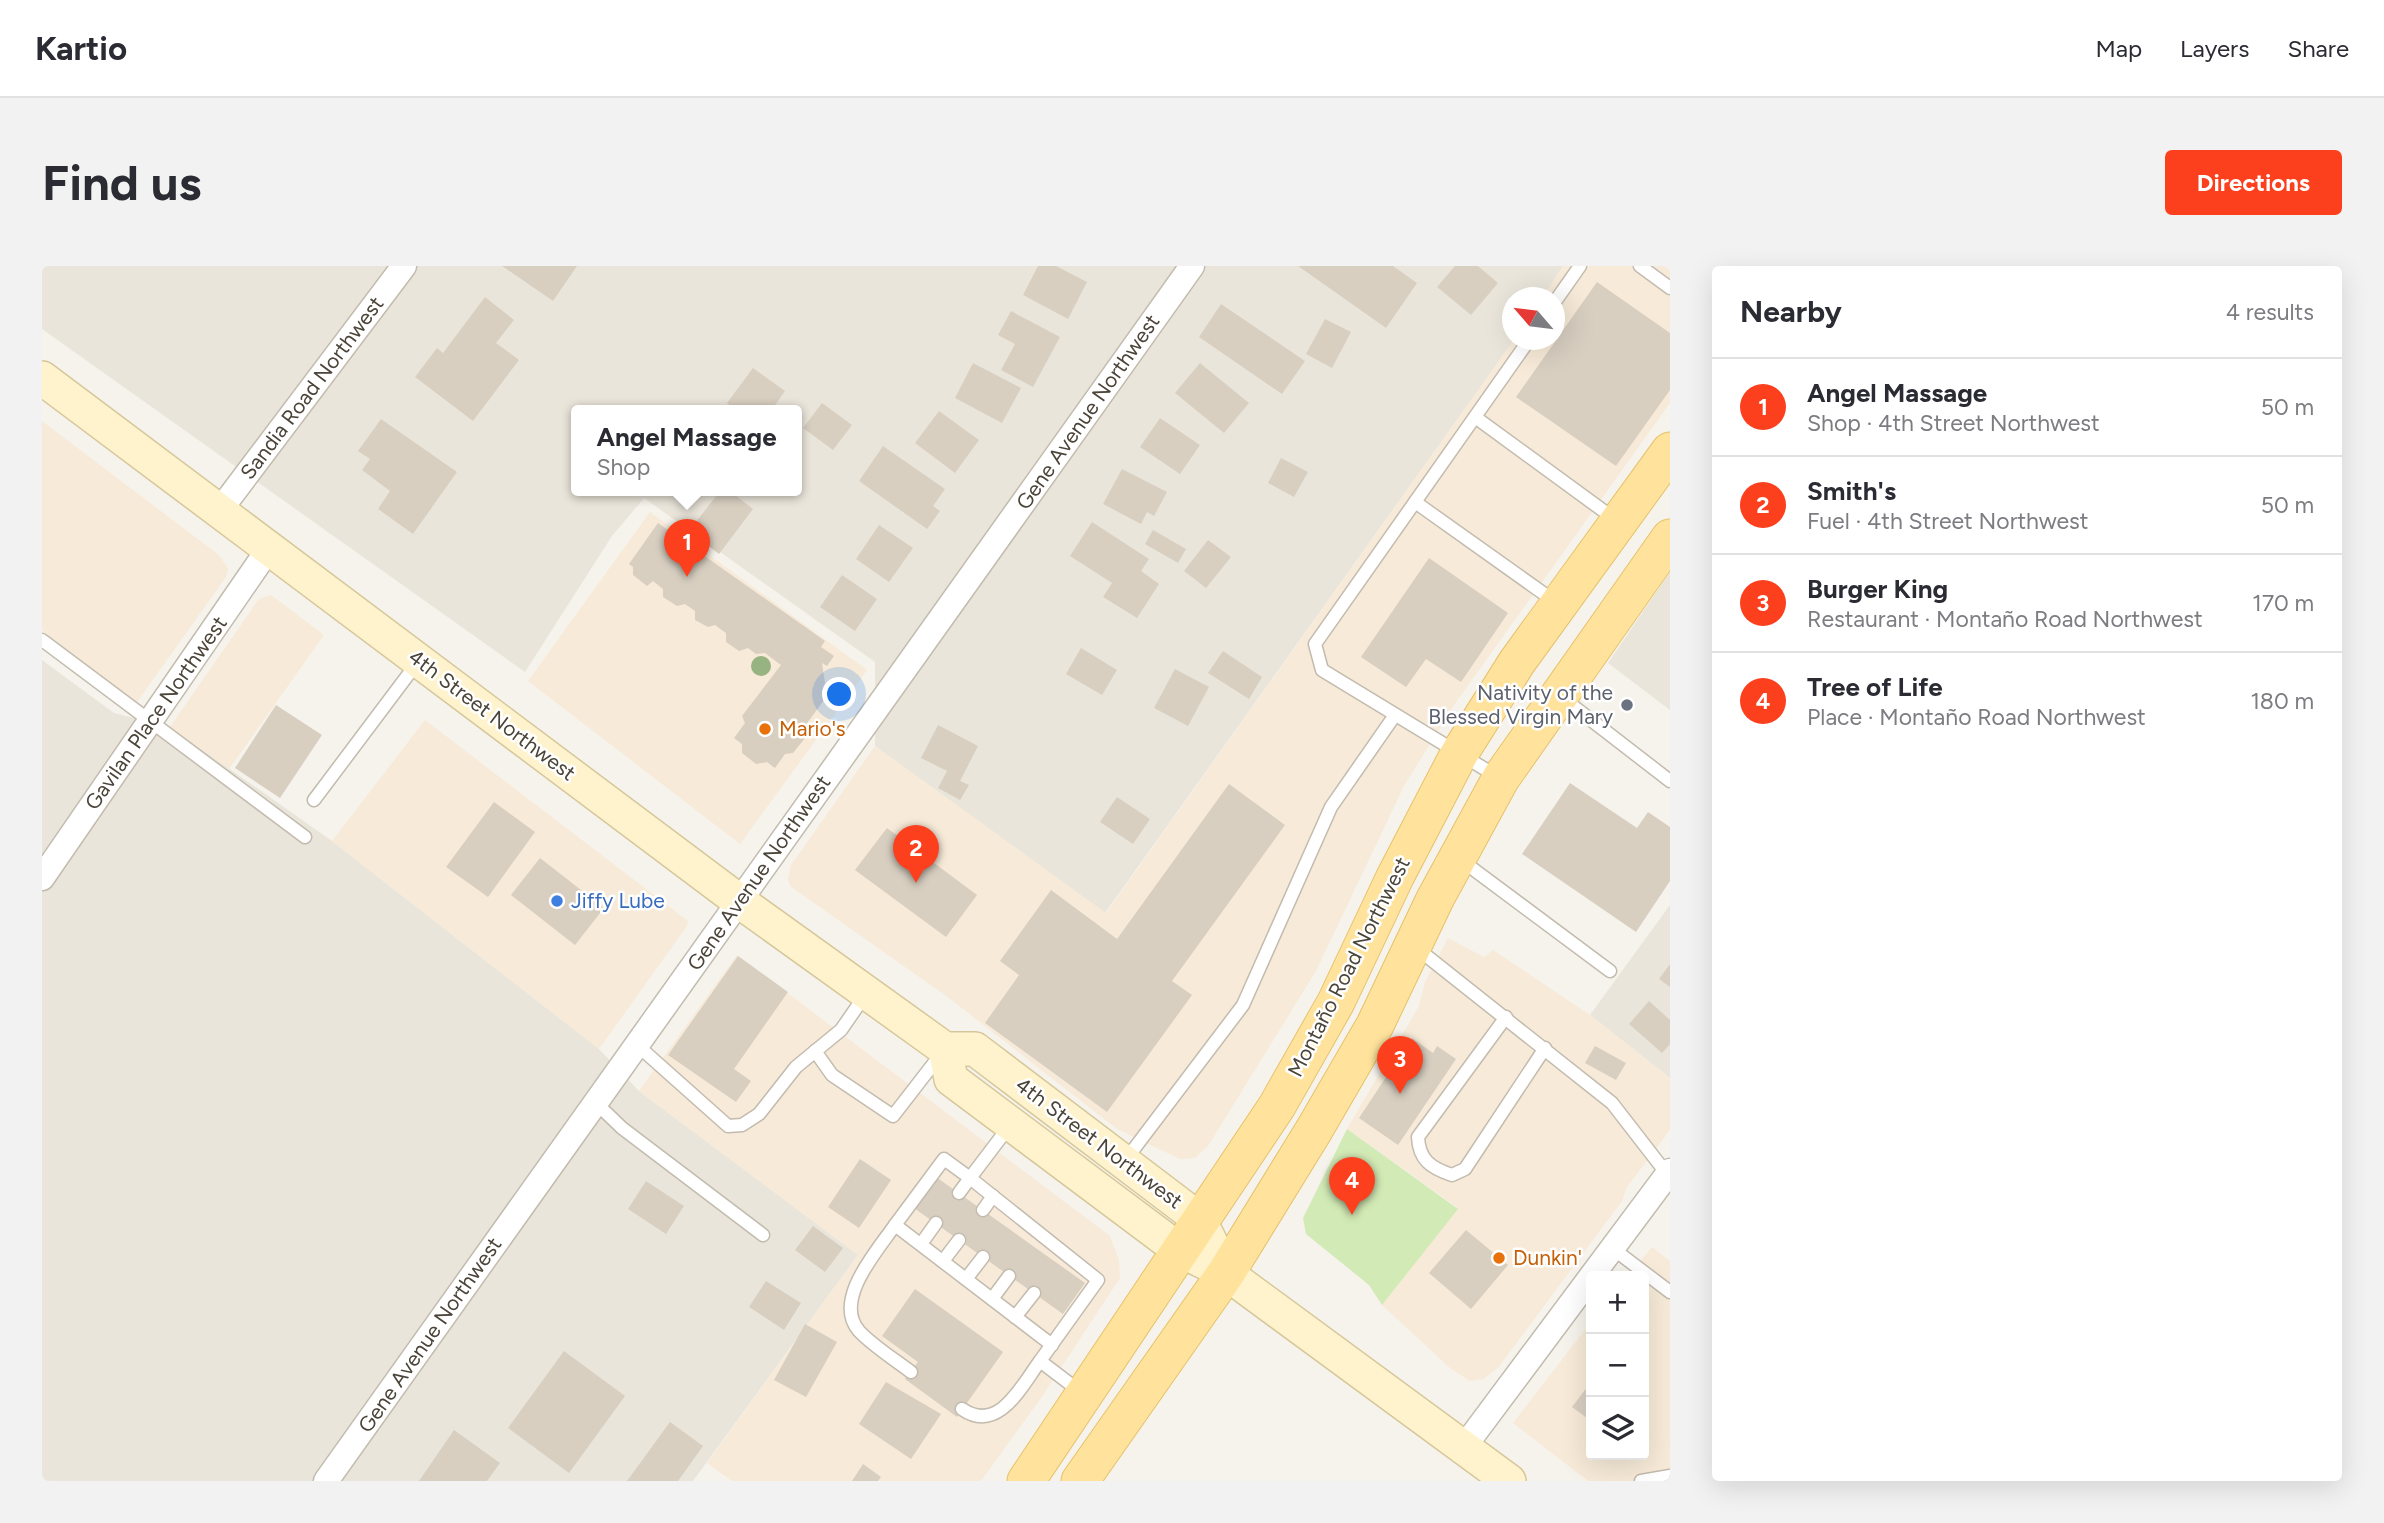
<!DOCTYPE html>
<meta charset="utf-8">
<style>
body{margin:0;font-family:Figtree,sans-serif;background:#f2f2f3;color:#2b2b33}
.controls{position:absolute;right:21px;bottom:21px;display:grid;overflow:hidden;border-radius:7px;box-shadow:0 7px 28px #0002}
.controls button{width:63px;height:63px;display:grid;place-items:center;padding:0;border:0;border-bottom:2px solid #e1e1e2;background:#fff;color:#2b2b33;font:35px sans-serif}
.compass{position:absolute;left:1460px;top:21px;width:63px;height:63px;border-radius:50%;background:#fff;box-shadow:0 7px 28px #0002;rotate:298deg}
.you{position:absolute;left:798px;top:429px;width:24px;height:24px;margin:-18px;border:5px solid #fff;border-radius:50%;background:#1a73e8;box-shadow:0 0 0 10px #1a73e833}
.badge{display:grid;place-items:center;width:46px;height:46px;border-radius:50%;background:#fc3f1d;color:#fff;font-size:23px;font-weight:700}
.pin{position:absolute;translate:-50% -58px;filter:drop-shadow(0 2px 4px #0008)}
.pin::after{content:'';position:absolute;top:37px;width:24px;height:21px;background:inherit;clip-path:polygon(0 0,100% 0,50% 100%)}
.popup{position:absolute;left:529px;top:139px;width:231px;height:91px;box-sizing:border-box;display:grid;place-content:center;border-radius:7px;background:#fff;filter:drop-shadow(0 2px 5px #0005);font-size:23px;white-space:nowrap;color:#7c7c81}
.popup b{font-size:26px;color:#2b2b33}
.popup::after{content:'';position:absolute;left:50%;top:100%;margin-left:-14px;border:14px solid transparent;border-top-color:#fff}
.list{margin:0;padding:0;list-style:none}
h2{display:flex;justify-content:space-between;align-items:center;height:91px;margin:0;padding:0 28px;font-size:30px}
h2 small{font-size:23px;font-weight:400;color:#7c7c81}
.list li{display:grid;grid-template-columns:46px 1fr auto;gap:21px;align-items:center;box-sizing:border-box;height:98px;padding:0 28px;border-top:2px solid #e1e1e2}
.list b{display:block;font-size:26px;white-space:nowrap}
.list p{margin:0;font-size:23px;white-space:nowrap;color:#7c7c81}
.list em{font-size:23px;font-style:normal;color:#7c7c81}
.icon{flex:none;width:38px;height:38px;fill:none;stroke:currentColor;stroke-width:2;stroke-linecap:round;stroke-linejoin:round}
.map{position:relative;flex:none;width:1628px;height:1215px;overflow:hidden;border-radius:7px}
header{display:flex;align-items:center;gap:42px;box-sizing:border-box;height:98px;padding:0 35px;background:#fff;border-bottom:2px solid #e1e1e2}
header strong{font-size:33px}
nav{display:flex;gap:38px;margin-inline-start:auto;font-size:24px}
.intro{display:flex;align-items:center;justify-content:space-between;box-sizing:border-box;height:168px;padding:0 42px}
h1{margin:0;font-size:49px}
.button{padding:18px 32px;border-radius:7px;background:#fc3f1d;color:#fff;font-size:24px;font-weight:700}
main{display:flex;gap:42px;padding:0 42px}
aside{flex:1;background:#fff;border-radius:7px;box-shadow:0 7px 28px #0002}
.map>svg:first-child{display:block}
.residential{fill:#eae5da;fill-rule:evenodd}
.commercial{fill:#f7ead8}
.green{fill:#d2eab5}
.building{fill:#d8cfc1}
.lines{fill:none;stroke-linecap:round;stroke-linejoin:round}
.service-casing{stroke:#c2bbae;stroke-width:15}
.minor-casing{stroke:#c2bbae;stroke-width:27}
.secondary-casing{stroke:#d6c79b;stroke-width:36}
.primary-casing{stroke:#e6c16a;stroke-width:39}
.service{stroke:#fff;stroke-width:12}
.minor{stroke:#fff;stroke-width:24}
.secondary{stroke:#fff3cd;stroke-width:33}
.primary{stroke:#ffe39c;stroke-width:37}
.tree{fill:#97b381}
.worship-dot{fill:#6b7280;stroke:#fff;stroke-width:2.5}
.food-dot{fill:#e8710a;stroke:#fff;stroke-width:2.5}
.shop-dot{fill:#3f7fe0;stroke:#fff;stroke-width:2.5}
.labels{text-anchor:middle;stroke-width:5;stroke-linejoin:round;paint-order:stroke}
.street-label{font-size:21px;fill:#4b4439;stroke:#fff}
.worship-label{font-size:21px;fill:#5b616d;stroke:#fff;text-anchor:end}
.food-label{font-size:21px;fill:#c56008;stroke:#fff;text-anchor:start}
.shop-label{font-size:21px;fill:#366cbe;stroke:#fff;text-anchor:start}
</style>
<header>
<strong>Kartio</strong>
<nav><a>Map</a><a>Layers</a><a>Share</a></nav>
</header>
<div class="intro"><h1>Find us</h1><a class="button">Directions</a></div>
<main>
<div class="map">
<svg width="1628" height="1215" viewBox="0 0 1628 1215">
<rect width="100%" height="100%" fill="#f6f3ec"/>
<!-- residential -->
<g class="residential">
<path d="M0,0h1521l-20,31 -31,1 2,42 -409,573 -230,-167v-84l-231,-164 -32,38 -87,136 -483,-343zM535,145h220v80h-220z"/>
<polygon points="1628,306 1628,444 1566,397"/>
<polygon points="0,394 72,447 128,461 290,575 557,783 597,825 816,989 651,1215 0,1215"/>
<polygon points="1628,639 1628,812 1548,749"/>
</g>
<!-- commercial -->
<g class="commercial">
<polygon points="1521,0 1628,0 1628,137 1412,439 1362,520 1274,705 1166,880 1153,892 1138,893 1075,863 907,732 748,620 746,613 749,599 833,480 1064,647 1472,74 1512,74 1512,32 1501,31"/>
<polygon points="0,155 178,290 186,303 184,311 95,436 0,364"/>
<polygon points="608,246 825,404 698,578 486,415"/>
<polygon points="229,329 282,369 187,503 128,461 217,333"/>
<polygon points="383,454 646,655 645,660 557,783 290,575"/>
<polygon points="1406,672 1442,691 1451,684 1548,749 1628,812 1628,864 1585,921 1580,935 1456,1102 1441,1113 1428,1115 1409,1103 1340,1039 1416,942 1305,863 1377,740 1383,716"/>
<polygon points="695,689 1068,970 1077,994 1078,1012 999,1132 939,1215 690,1215 665,1197 816,989 597,825"/>
<polygon points="1610,981 1628,995 1628,1215 1546,1215 1471,1157 1549,1056 1549,1189 1602,1189 1602,1010 1586,1010"/>
</g>
<!-- green -->
<polygon class="green" points="1305,863 1416,943 1340,1039 1327,1019 1264,968 1261,952"/>
<!-- building -->
<g class="building">
<polygon points="460,0 535,0 511,35"/>
<polygon points="996,0 1014,0 1045,16 1026,53 981,29"/>
<polygon points="1256,0 1351,0 1375,17 1344,62"/>
<polygon points="1413,0 1436,0 1456,17 1429,49 1395,21"/>
<polygon points="1555,16 1628,67 1628,124 1574,200 1474,131"/>
<polygon points="443,31 472,54 454,77 477,94 431,155 373,111 395,82 401,87"/>
<polygon points="1179,38 1263,95 1240,128 1157,71"/>
<polygon points="969,45 1018,71 991,121 959,104 973,78 956,69"/>
<polygon points="1283,53 1309,66 1290,102 1264,88"/>
<polygon points="931,97 979,122 960,157 913,132"/>
<polygon points="1158,97 1207,137 1182,167 1133,127"/>
<polygon points="711,102 743,125 729,145 695,145 685,137"/>
<polygon points="780,137 810,159 791,184 761,162"/>
<polygon points="897,145 937,174 913,207 873,177"/>
<polygon points="1118,152 1158,179 1138,208 1098,181"/>
<polygon points="339,153 415,206 371,268 336,243 348,225 320,204 328,193 316,185"/>
<polygon points="841,180 903,223 891,240 898,245 885,263 817,215"/>
<polygon points="1239,192 1266,206 1252,231 1226,217"/>
<polygon points="1080,203 1125,226 1112,250 1105,246 1099,258 1061,238"/>
<polygon points="678,225 688,225 711,243 677,288 647,265"/>
<polygon points="1050,256 1107,293 1099,305 1117,318 1095,352 1061,331 1070,317 1028,290"/>
<polygon points="616,257 783,375 779,381 792,390 785,400 780,397 785,430 760,464 763,472 751,487 743,488 733,502 725,496 714,498 700,487 700,478 692,472 703,457 700,450 739,399 723,387 714,388 706,382 697,385 684,376 684,367 673,359 666,361 653,354 653,345 643,338 635,340 621,331 621,323 611,315 605,320 591,309 591,301 587,298"/>
<polygon points="837,259 871,282 847,316 814,293"/>
<polygon points="1111,264 1144,283 1136,297 1103,278"/>
<polygon points="1166,274 1189,291 1164,322 1142,305"/>
<polygon points="1387,292 1466,347 1419,416 1384,393 1364,421 1319,391"/>
<polygon points="800,309 835,333 813,365 778,341"/>
<polygon points="1039,382 1075,404 1060,429 1024,408"/>
<polygon points="1181,385 1220,411 1207,433 1166,407"/>
<polygon points="1133,403 1167,421 1146,460 1112,442"/>
<polygon points="234,439 280,469 238,532 193,502"/>
<polygon points="896,459 936,480 918,515 927,519 918,534 896,522 905,505 879,492"/>
<polygon points="1528,517 1595,562 1606,546 1628,561 1628,615 1594,666 1480,588"/>
<polygon points="1187,518 1243,559 1130,715 1150,729 1065,846 943,757 977,709 958,695 1009,624 1075,673"/>
<polygon points="1075,531 1108,553 1091,578 1058,556"/>
<polygon points="452,536 493,566 446,631 404,601"/>
<polygon points="845,562 935,629 904,671 813,604"/>
<polygon points="498,592 562,642 533,679 469,629"/>
<polygon points="696,690 746,726 692,803 709,815 694,836 626,789"/>
<polygon points="1628,698 1628,721 1617,713"/>
<polygon points="1607,735 1628,754 1628,778 1620,787 1587,758"/>
<polygon points="1370,772 1391,787 1395,780 1414,793 1356,879 1317,852"/>
<polygon points="1553,780 1584,797 1574,814 1543,797"/>
<polygon points="818,893 849,914 817,962 786,941"/>
<polygon points="894,911 1043,1017 1021,1048 872,942"/>
<polygon points="604,915 642,940 624,968 586,943"/>
<polygon points="771,960 801,982 783,1006 753,984"/>
<polygon points="1424,964 1466,999 1429,1043 1387,1007"/>
<polygon points="724,1015 759,1037 742,1064 707,1041"/>
<polygon points="873,1023 961,1086 915,1151 863,1113 876,1096 840,1070"/>
<polygon points="763,1058 795,1076 764,1131 732,1114"/>
<polygon points="522,1085 583,1130 527,1207 466,1162"/>
<polygon points="844,1116 899,1148 869,1193 817,1158"/>
<polygon points="1549,1116 1549,1155 1530,1141"/>
<polygon points="628,1156 661,1180 636,1215 585,1215"/>
<polygon points="412,1164 458,1197 445,1215 377,1215"/>
<polygon points="821,1198 839,1211 836,1215 810,1215"/>
</g>
<g class="lines">
<defs>
<g id="service">
<polyline points="1598,0 1628,22"/>
<polyline points="1512,37 1538,0"/>
<polyline points="1433,151 1574,254"/>
<polyline points="1373,236 1515,337"/>
<polyline points="0,374 263,571"/>
<polyline points="1518,430 1628,515"/>
<polyline points="1456,511 1280,404 1273,378 1487,74"/>
<polyline points="272,534 375,397"/>
<polyline points="1419,594 1568,705"/>
<polyline points="1372,680 1570,837 1625,908"/>
<path d="M1464,751l-88,120c1,23 13,31 34,38l13,-6 80,-121"/>
<polyline points="595,779 686,860 700,859 717,848 754,801 799,764 824,728"/>
<polyline points="773,785 790,809 851,850 899,788"/>
<polyline points="554,837 580,862 721,969"/>
<polyline points="969,858 928,912 1056,1014 998,1095 1040,1127"/>
<polyline points="1082,896 1201,739 1289,541 1353,449"/>
<polyline points="917,927 928,912 902,893 853,959 1010,1079"/>
<polyline points="941,944 951,930"/>
<path d="M853,959c-17,25 -63,75 -36,106 14,15 35,28 52,41"/>
<polyline points="879,978 894,957"/>
<polyline points="1570,982 1628,1026"/>
<polyline points="901,995 917,974"/>
<polyline points="924,1013 941,991"/>
<polyline points="950,1033 967,1010"/>
<polyline points="973,1051 992,1027"/>
<path d="M920,1143c36,25 59,-22 78,-48"/>
<polyline points="1599,1215 1628,1210"/>
</g>
<g id="minor">
<polyline points="178,244 362,0"/>
<polyline points="0,612 228,281"/>
<polyline points="1422,1181 1628,905"/>
<polyline points="284,1215 1150,0"/>
</g>
<g id="secondary">
<polyline points="0,112 697,635 903,783 933,783 1157,953 1184,1007"/>
<polyline points="903,783 909,813 1136,983 1184,1007 1467,1215"/>
</g>
<g id="primary">
<polyline points="984,1215 1235,840 1294,736 1353,611 1417,488 1475,396 1628,185"/>
<polyline points="1038,1215 1184,1007 1272,864 1333,759 1393,633 1459,512 1628,272"/>
</g>
</defs>
<!-- service casing -->
<use href="#service" class="service-casing"/>
<!-- minor casing -->
<use href="#minor" class="minor-casing"/>
<!-- secondary casing -->
<use href="#secondary" class="secondary-casing"/>
<!-- primary casing -->
<use href="#primary" class="primary-casing"/>
<!-- service -->
<use href="#service" class="service"/>
<!-- minor -->
<use href="#minor" class="minor"/>
<!-- secondary -->
<use href="#secondary" class="secondary"/>
<!-- primary -->
<use href="#primary" class="primary"/>
</g>
<!-- trees -->
<circle class="tree" cx="719" cy="400" r="10"/>
<!-- markers -->
<circle class="worship-dot" cx="1585" cy="439" r="7"/>
<g class="food-dot">
<circle cx="723" cy="463" r="7"/>
<circle cx="1457" cy="992" r="7"/>
</g>
<circle class="shop-dot" cx="515" cy="635" r="7"/>
<g class="labels">
<!-- street labels -->
<g class="street-label">
<text transform="translate(270 122) rotate(-53)" y="7">Sandia Road Northwest</text>
<text transform="translate(1046 146) rotate(-55)" y="7">Gene Avenue Northwest</text>
<text transform="translate(114 447) rotate(-55)" y="7">Gavilan Place Northwest</text>
<text transform="translate(450 449) rotate(37)" y="7">4th Street Northwest</text>
<text transform="translate(717 607) rotate(-55)" y="7">Gene Avenue Northwest</text>
<text transform="translate(1307 701) rotate(-63)" y="7">Montaño Road Northwest</text>
<text transform="translate(1057 877) rotate(37)" y="7">4th Street Northwest</text>
<text transform="translate(388 1069) rotate(-55)" y="7">Gene Avenue Northwest</text>
</g>
<!-- worship labels -->
<g class="worship-label">
<text x="1571" y="434">Nativity of the<tspan x="1571" dy="24">Blessed Virgin Mary</tspan></text>
</g>
<!-- food labels -->
<g class="food-label">
<text x="737" y="470">Mario's</text>
<text x="1471" y="999">Dunkin'</text>
</g>
<!-- shop labels -->
<g class="shop-label">
<text x="529" y="642">Jiffy Lube</text>
</g>
</g>
</svg>
<div class="controls">
<button>+</button>
<button>−</button>
<button><svg class="icon" aria-label="layers" viewBox="0 0 24 24"><path d="M12 4l9 5-9 5-9-5zM3 14l9 5 9-5"/></svg></button>
</div>
<svg class="compass" viewBox="-18 -18 36 36"><path d="M0-13l5 13h-10z" fill="#e53935"/><path d="M0 13l5-13h-10z" fill="#7c7c81"/></svg>
<div class="you"></div>
<div class="pin badge" style="left:645px;top:311px">1</div>
<div class="popup"><b>Angel Massage</b>Shop</div>
<div class="pin badge" style="left:874px;top:617px">2</div>
<div class="pin badge" style="left:1358px;top:828px">3</div>
<div class="pin badge" style="left:1310px;top:949px">4</div>
</div>
<aside>
<h2>Nearby<small>4 results</small></h2>
<ul class="list">
<li><span class="badge">1</span><div><b>Angel Massage</b><p>Shop · 4th Street Northwest</p></div><em>50 m</em></li>
<li><span class="badge">2</span><div><b>Smith's</b><p>Fuel · 4th Street Northwest</p></div><em>50 m</em></li>
<li><span class="badge">3</span><div><b>Burger King</b><p>Restaurant · Montaño Road Northwest</p></div><em>170 m</em></li>
<li><span class="badge">4</span><div><b>Tree of Life</b><p>Place · Montaño Road Northwest</p></div><em>180 m</em></li>
</ul>
</aside>
</main>
